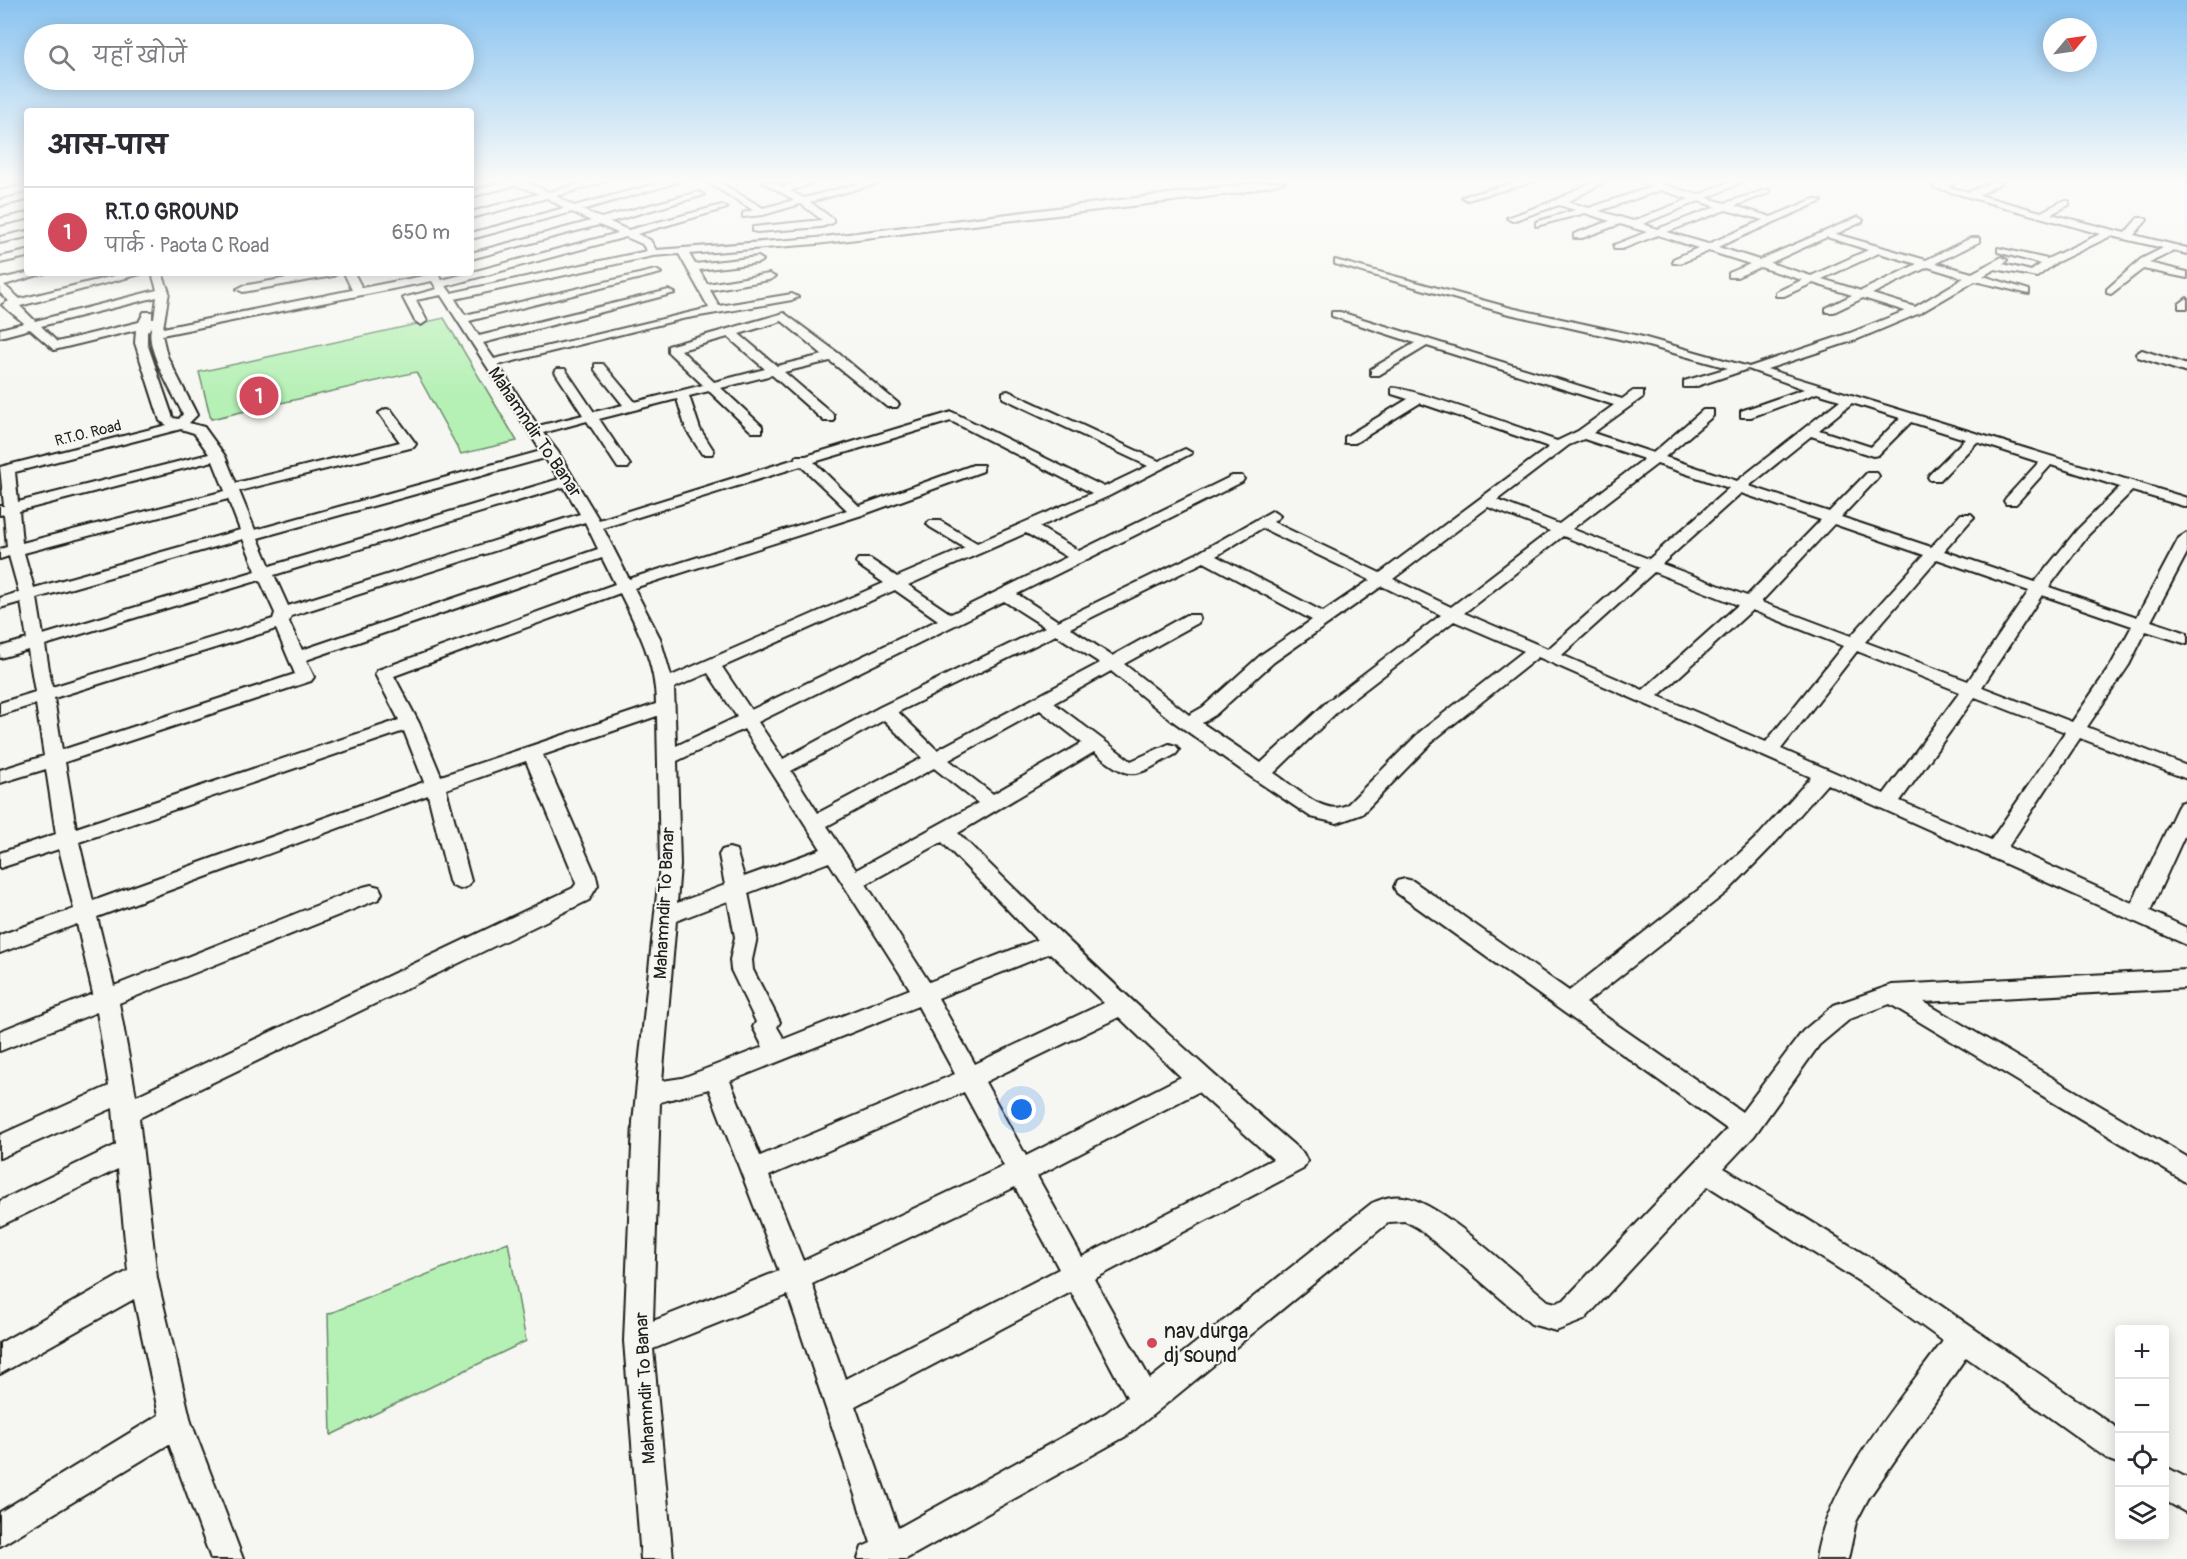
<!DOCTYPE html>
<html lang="hi">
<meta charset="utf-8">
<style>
body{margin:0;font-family:Pangolin,"Playpen Sans Deva",sans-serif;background:#f7f7f7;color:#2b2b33}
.controls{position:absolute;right:18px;bottom:18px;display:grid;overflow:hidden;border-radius:6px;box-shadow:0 3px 15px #0003}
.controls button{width:54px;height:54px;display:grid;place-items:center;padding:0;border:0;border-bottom:2px solid #e1e1e2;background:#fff;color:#2b2b33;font:30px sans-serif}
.compass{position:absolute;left:2043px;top:18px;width:54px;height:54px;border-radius:50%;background:#fff;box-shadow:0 3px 15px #0003;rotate:61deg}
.you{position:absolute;left:1022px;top:1110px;width:21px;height:21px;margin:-15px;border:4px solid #fff;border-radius:50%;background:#1a73e8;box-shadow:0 0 0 9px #1a73e833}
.badge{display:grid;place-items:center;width:39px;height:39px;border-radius:50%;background:#d1495b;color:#fff;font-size:20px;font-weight:700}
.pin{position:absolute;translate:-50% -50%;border:3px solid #fff;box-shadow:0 2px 6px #0006}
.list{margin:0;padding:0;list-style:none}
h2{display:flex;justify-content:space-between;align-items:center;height:78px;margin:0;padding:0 24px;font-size:26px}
h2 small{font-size:20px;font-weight:400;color:#7c7c81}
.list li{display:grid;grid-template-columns:39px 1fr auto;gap:18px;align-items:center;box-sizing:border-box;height:90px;padding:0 24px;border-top:2px solid #e1e1e2}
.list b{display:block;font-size:22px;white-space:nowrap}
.list p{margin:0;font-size:20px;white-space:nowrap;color:#7c7c81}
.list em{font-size:20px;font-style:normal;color:#7c7c81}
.icon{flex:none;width:33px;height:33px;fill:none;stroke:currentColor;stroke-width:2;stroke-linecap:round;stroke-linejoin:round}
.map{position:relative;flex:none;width:2187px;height:1559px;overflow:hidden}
.search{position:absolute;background:#fff;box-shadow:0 3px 15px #0003;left:24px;top:24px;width:450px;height:66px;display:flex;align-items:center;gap:15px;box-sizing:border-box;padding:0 21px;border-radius:33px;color:#7c7c81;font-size:22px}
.panel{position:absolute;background:#fff;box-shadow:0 3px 15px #0003;left:24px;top:108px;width:450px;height:168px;border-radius:6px}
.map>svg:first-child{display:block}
.green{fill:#b5f0b4;stroke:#688668;stroke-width:1.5}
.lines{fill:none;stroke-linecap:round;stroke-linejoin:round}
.minor-casing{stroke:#1c1c1c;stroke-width:4}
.minor{fill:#f6f6f2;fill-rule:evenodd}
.poi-dot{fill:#d1495b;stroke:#f6f6f2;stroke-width:2}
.labels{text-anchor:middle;stroke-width:4.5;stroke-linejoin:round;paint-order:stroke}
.far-street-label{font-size:15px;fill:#1c1c1c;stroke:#f6f6f2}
.street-label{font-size:18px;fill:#1c1c1c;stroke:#f6f6f2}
.near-poi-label{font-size:21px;fill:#1c1c1c;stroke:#f6f6f2;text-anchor:start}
</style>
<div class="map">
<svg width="2187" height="1559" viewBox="0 0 2187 1559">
<rect width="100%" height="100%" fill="#f6f6f2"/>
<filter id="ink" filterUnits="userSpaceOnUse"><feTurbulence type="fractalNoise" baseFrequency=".0167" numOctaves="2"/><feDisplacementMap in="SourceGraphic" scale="12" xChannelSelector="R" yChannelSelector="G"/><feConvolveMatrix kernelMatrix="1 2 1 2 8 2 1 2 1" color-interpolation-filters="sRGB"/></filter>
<g filter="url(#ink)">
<!-- green -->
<g class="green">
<polygon points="444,318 517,441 461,454 416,372 211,419 199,372"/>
<polygon points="508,1242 526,1341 331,1435 328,1314"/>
</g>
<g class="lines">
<defs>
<g id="minor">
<polygon points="21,182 20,184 0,189 0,183"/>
<path d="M503,182h24l22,10 38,-10h17l-48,14 18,10 89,-24h16l-97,28 19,8 98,-26 5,3 -94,27 18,8 94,-25 5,3 -90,26 13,6 6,10 160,-12 448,-56h21l-46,11 -423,51 -127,10 6,10 63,-7 5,3 -5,3 -59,7 8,14 62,-10 6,3 -6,3 -59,10 9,16 73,-12 6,3 -6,3 -110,19 -184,46 40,61 45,-11 -28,-43 2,-3h8l29,43 29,-7 -28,-35v-6h8l32,38 68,-17 -35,-33v-6l116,-33 54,40 61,51 -2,3h-10l-57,-46 -46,11 50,43v6h-10l-52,-46 -51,13 41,38v6h-10l-43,-41 -20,5 11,33 14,22 -2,3h-10l-2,-3 -14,-22 -9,-30 -78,20 31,46 -2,3h-10l-31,-47 -44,12 15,19 41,68 196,-61 2,-3h9l146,-44 152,75 44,-21 -145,-68v-6l5,-1 151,70 26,-12 7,4 -83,43 -70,31 40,24 153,-75h10l2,3 -2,3 -225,112 41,27 140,-68 74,-42 8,5 -7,6 107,51 169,-126 -129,-44 -65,40h-10v-6l63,-38 -16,-5v-6c13,-3 142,45 165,53l21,-10 36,-26 -187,-59 -48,29h-8v-6l44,-26 -83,-27v-4h8l282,87 11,-8h10v6l-50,36 60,20 50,-43h10v6l-48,41 72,24 103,-81 -23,-7 -66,24h-10v-6l63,-22 -56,-20 -54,18h-10v-6l44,-13 -91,-25 -132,-30 -170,-49v-4l176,48 128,28 110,31 101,-34 55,-22 -42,-13 -29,14h-8v-4l26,-13 -39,-12 -29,13h-8v-4l26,-12 -42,-13 -23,10h-8v-4l21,-9 -41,-13 -28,12h-8v-4l25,-11 -40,-13 -36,14h-8v-4l33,-13 -27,-8 -38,14h-8v-4l36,-13 -25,-8 -49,13v-4l39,-12 -16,-5 -47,16 -5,-3 49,-18 36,-18h12l-36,20 21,6 62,-21 -12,-5h16l43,13 31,-13h13l-35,16 18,5 44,-14v4l-34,13 36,11 43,-18 8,2 -104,46 41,13 99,-43 5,3 -1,2 -26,12 90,26 45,-22h8v4l-43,21 36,10 30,-16 5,3 -4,4 28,7 10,-7 -43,-12v-4l49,11 53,-25 -167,-47 8,-5h14l-7,5 21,5 22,-10h12l-24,13 62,17 22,-11h6v4l-18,9 74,19 13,-15h8l1,2 -13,15 53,13v6l-13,-3 -25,12 38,9v6l-44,-9 -32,25 -4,-1v-4l34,-30 22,-11 -52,-12 -54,26 -20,15 -42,-8 -12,7 46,14v4l-54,-13 -55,32 -62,26 -91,30 420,129v9l-55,-16 -45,45 -38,51 88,30 42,-79 8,-5v20l-36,68 36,12v11l-41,-13 -17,34 -42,62 100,39v13l-107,-41 -72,109 124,56 45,-95 3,-5 7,-2v29l-37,81 37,17v17l-360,-161 -53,60 -47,48 -141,111 156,109 61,-81 31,-26 58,-20 295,-15v18l-263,14 263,155v26l-297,-179 -40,15 -31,26 -65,91 -30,32 164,101 232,161v34l-11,-4 -143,-103 -98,142 -12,23 -8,37h-32c11,-76 82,-156 127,-218l-75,-54 -160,-101 -124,134 -28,11 -25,-7 -113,-96 -13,-7 -16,1 -261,213 -222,124h-48l4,-12 9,-4 -83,-248 -135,54 20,210h-32l-17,-218 9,-219 27,-257 -3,-149 -114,39 53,121 2,9 -9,15 -450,218 18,160 34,144 52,137h-32l-42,-115 -169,102v-34l159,-97 -25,-116 -134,75v-31l128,-72 -10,-102 -118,57v-25l116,-56 -3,-37 -113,50v-23l109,-49 -12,-74 -97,39v-20l93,-37 -16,-70 -77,29v-18l74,-26 -15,-60 -59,19v-15l56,-19 -10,-65 -46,14v-13l44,-14 -8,-52 -36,11v-12l35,-11 -7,-42 -28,8v-11l27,-8 -6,-37 -21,6v-10l19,-6 -10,-36 -9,3v-10l7,-2 -3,-33 -4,1v-9h4l-4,-39 167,-42 -7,-4 -25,-78 1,-13 -82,20 -24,-21 -30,8v-8l24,-6 -22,-18 7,-4 -9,-8v-14l27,-6h18l-41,12 16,14 106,-26h18l-124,33 15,15 122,-31 -5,-17h10l7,19 -6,36 189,-38 -8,-17h10l8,15 66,-13 -1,-2h10l5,7 176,-47 -19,-8 -128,34v-6l120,-32 -19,-9 -101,27v-6l93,-25 -17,-10 -76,20v-6l68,-18 -23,-9 -45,12v-6zM1661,190l28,9 -56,22 -34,-10zM1699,201l17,6 -59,22 -14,-5zM1726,210l37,10 -55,24 -41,-12zM626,237l16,7 5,7 -196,42 -5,-7zM1827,237l41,13 -57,26 -41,-13zM1879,253l38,11 -56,27 -39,-12zM679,254l30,54 -215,51 -11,-16 192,-50 -6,-3 -190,46 -10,-15 192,-48 -5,-3 -191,45 -10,-16 198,-43zM1928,267l36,11 -49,29 -43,-13zM432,281l5,8 -34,9 12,23 6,4 6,-4 -11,-21 25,-5 100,156 -286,79 -16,-39 175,-44 2,-3 -25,-34 -5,-1 -7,4 21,29 -164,41 -11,-27 -21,-29 -15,-4 8,-8 -30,-59 -5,-21zM157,297l-3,22h-2v-7h-8l-5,10 -82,20 -16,-16zM782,321l41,34 -46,11 -38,-32zM152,326c-9,20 22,69 31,88l-4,5 -6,-1 -26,-75v-11zM728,337l37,32 -51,13 -33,-32zM1852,403l48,15 -29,29 -52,-17zM951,421l141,72 -115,50 -37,-22h-10l-3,3 3,3 35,21 -68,29 -27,-18h-12l-2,3 2,3 26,18 -213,93 -11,-38 -26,-50 228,-73 121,-44v-6h-10l-114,41 -45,-44zM1911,422l54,17 -35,35 -2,3 2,3h10l37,-38 62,20 -33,36 -2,3 2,3h10l35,-39 69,22 -43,43 -42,52 -91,-31 27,-31 3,-3 -3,-3h-10l-30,33 -90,-30 36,-38 2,-3 -2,-3h-10l-38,39 -80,-26 62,-50 62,20 5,-1zM181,429l13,4 15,21 -191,48 -3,-30zM1584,439l60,20 -85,65 -62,-24 72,-55zM545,458l14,21 -289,87 -12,-28zM213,461l12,30 -203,52 -3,-32zM1657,464l72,24 -80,71 -77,-30zM801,466l46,44 -218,69 -26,-51zM564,487l16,27 -292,92 -14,-31zM1741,493l80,27 -74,76 -85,-32zM228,499l12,31 -206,58 -10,-35zM1488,507l62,24 -99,76 -58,-28zM585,522l13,27 -296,101 -13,-28 2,-6zM1834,524l90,31 -73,81 -90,-34zM1262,528l108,52 -47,32 -107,-56zM1026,533l41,24 -116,57 -43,-29zM1563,536l78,31 -93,82 -84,-36zM243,539l13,32 -213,64 -6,-37zM602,558l13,26 -237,86 -3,4 24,46 -323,108 -11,-66 246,-81 3,-4 -8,-17zM1937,559l92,32 -61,90 -103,-39zM1204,562l108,58 -50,34 -59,53 -14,8 -65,-51 74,-41 2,-4 -2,-4h-12l-74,41 -42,-28zM1654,572l84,33 -95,85 -81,-35zM260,580l15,33 -2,6 -221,68 -7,-42zM1382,586l59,29 -113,86 -67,62 -59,-40 13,-8 59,-53zM895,590l43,30 -187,90 -29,-43zM620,593c18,36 36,71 36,111l-215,72 -22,-53 -25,-47zM2042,595l90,31 -21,39 -39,57 -90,-35zM1004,601l41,26 -165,80 -97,52 -25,-37zM1752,610l91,36 -77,96 -108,-46zM1454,621l70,30 -103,80 -73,73c-22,15 -55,-19 -74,-31l66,-64zM276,629l19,45 -233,76 -8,-52zM1056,635l44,28 -163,87 -39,-38zM1857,651l103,41 -76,102 -103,-45zM1538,657l273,120 -51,57 -49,46 -142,111 -156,-110 -8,-2 -8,2 -3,6 3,6 330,236 -163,171 -8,3 -8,-2c-32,-26 -108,-100 -145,-104 -11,-2 -21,2 -31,6l-222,176 -56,-100 209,-110 4,-8 -4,-8c-119,-103 -234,-209 -345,-320l136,-81c40,31 39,25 82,2l3,-4 -3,-4 -7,-2 -38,17 -77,-58 57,-32 59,48 84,60 57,38 26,6 25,-9 73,-75zM708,673l29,44 -61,29 -2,-58zM1975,697l90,35 -74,108 -91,-39zM1040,710l42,33 -89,51 -44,-34zM884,720l38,38 -104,55 -27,-42zM744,729l77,120 -77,28 -8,-27 -7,-2 -7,2 -3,5 6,30 -48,18 3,-38 -3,-104zM404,731l20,51 -331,119 -14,-59zM526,761l48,115 2,8 -3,4 -437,208 -17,-93 260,-104 3,-6 -3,-6 -8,-2 -8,2 -249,99 -17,-69 331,-122 21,86 3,5 8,3 8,-3 3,-5 -25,-92zM934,768l44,35 -122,67 -29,-44zM942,842l95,98 -108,42 -63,-98zM829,862l81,127 -126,50 -7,-12 3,-5 -27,-52 -1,-10 5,-23 -9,-44zM728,901l7,36 -5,23 1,10 25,52 -3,5 10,20 -81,31 -20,3 14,-160zM1050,953l54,50 -129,61 -37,-66zM918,1006l37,68 -195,82 -30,-75zM1119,1017l62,60 -155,79 -41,-74zM709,1089l70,182 -126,50 7,-219zM964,1092l40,74 -201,95 -34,-85zM1198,1092l75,67 -191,98 -45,-81zM1015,1187l44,82 -214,110 -33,-95zM1071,1292l56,105 -21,16 -208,115 -43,-122z"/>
<polygon points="707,182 719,182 763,208 794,200 763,182 775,182 783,187 799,182 815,182 790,191 804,198 865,182 882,182 810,202 833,219 833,223 821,227 757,232 753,231 753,227 822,220 801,204 763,215 743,217 743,213 753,210"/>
<polygon points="1516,182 1533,182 1467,200 1462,197"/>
<polygon points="27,194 27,200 0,206 0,200"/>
<polygon points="27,213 27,219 0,225 0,219"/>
<polygon points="27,231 27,237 0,243 0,237"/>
<polygon points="27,251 27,257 0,263 0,257"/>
<polygon points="314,273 338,273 333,276 243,292 237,289 243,286"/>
<polygon points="2187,298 2187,308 2179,308 2179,304"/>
<polygon points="2142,350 2187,365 2187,373 2138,357 2136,354"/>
<polygon points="2164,1466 2187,1478 2187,1513 2164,1500"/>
</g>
</defs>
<!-- minor casing -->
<use href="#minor" class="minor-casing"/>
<!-- minor -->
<use href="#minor" class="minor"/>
</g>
</g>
<!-- sky -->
<linearGradient id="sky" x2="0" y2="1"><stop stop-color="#89c3f0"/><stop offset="0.45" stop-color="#fbfbf9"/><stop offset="1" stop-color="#fbfbf9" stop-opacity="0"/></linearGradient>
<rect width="2187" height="401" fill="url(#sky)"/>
<!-- markers -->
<circle class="poi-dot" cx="1152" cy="1343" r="6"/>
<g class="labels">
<!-- far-street labels -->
<g class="far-street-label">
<text transform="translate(88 433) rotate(-14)" y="5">R.T.O. Road</text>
</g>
<!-- street labels -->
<g class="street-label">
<text transform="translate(535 432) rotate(56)" y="6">Mahamndir To Banar</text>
<text transform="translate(664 903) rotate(-87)" y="6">Mahamndir To Banar</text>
<text transform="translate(645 1388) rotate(-93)" y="6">Mahamndir To Banar</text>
</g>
<!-- near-poi labels -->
<g class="near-poi-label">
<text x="1164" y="1338">nav durga<tspan x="1164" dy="24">dj sound</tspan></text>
</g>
</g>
</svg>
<div class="controls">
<button>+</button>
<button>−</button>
<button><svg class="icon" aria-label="locate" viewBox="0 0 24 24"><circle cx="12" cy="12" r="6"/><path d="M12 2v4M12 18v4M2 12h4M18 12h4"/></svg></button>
<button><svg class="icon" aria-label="layers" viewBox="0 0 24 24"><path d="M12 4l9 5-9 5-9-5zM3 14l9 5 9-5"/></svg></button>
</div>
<svg class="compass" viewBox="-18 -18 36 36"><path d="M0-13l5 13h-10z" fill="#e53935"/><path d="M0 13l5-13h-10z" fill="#7c7c81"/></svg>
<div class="you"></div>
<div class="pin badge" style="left:259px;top:396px">1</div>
<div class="search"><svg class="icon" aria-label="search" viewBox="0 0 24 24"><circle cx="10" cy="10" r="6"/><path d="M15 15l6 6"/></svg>यहाँ खोजें</div>
<section class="panel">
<h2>आस-पास<small></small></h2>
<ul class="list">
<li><span class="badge">1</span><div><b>R.T.O GROUND</b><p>पार्क · Paota C Road</p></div><em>650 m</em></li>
</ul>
</section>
</div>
